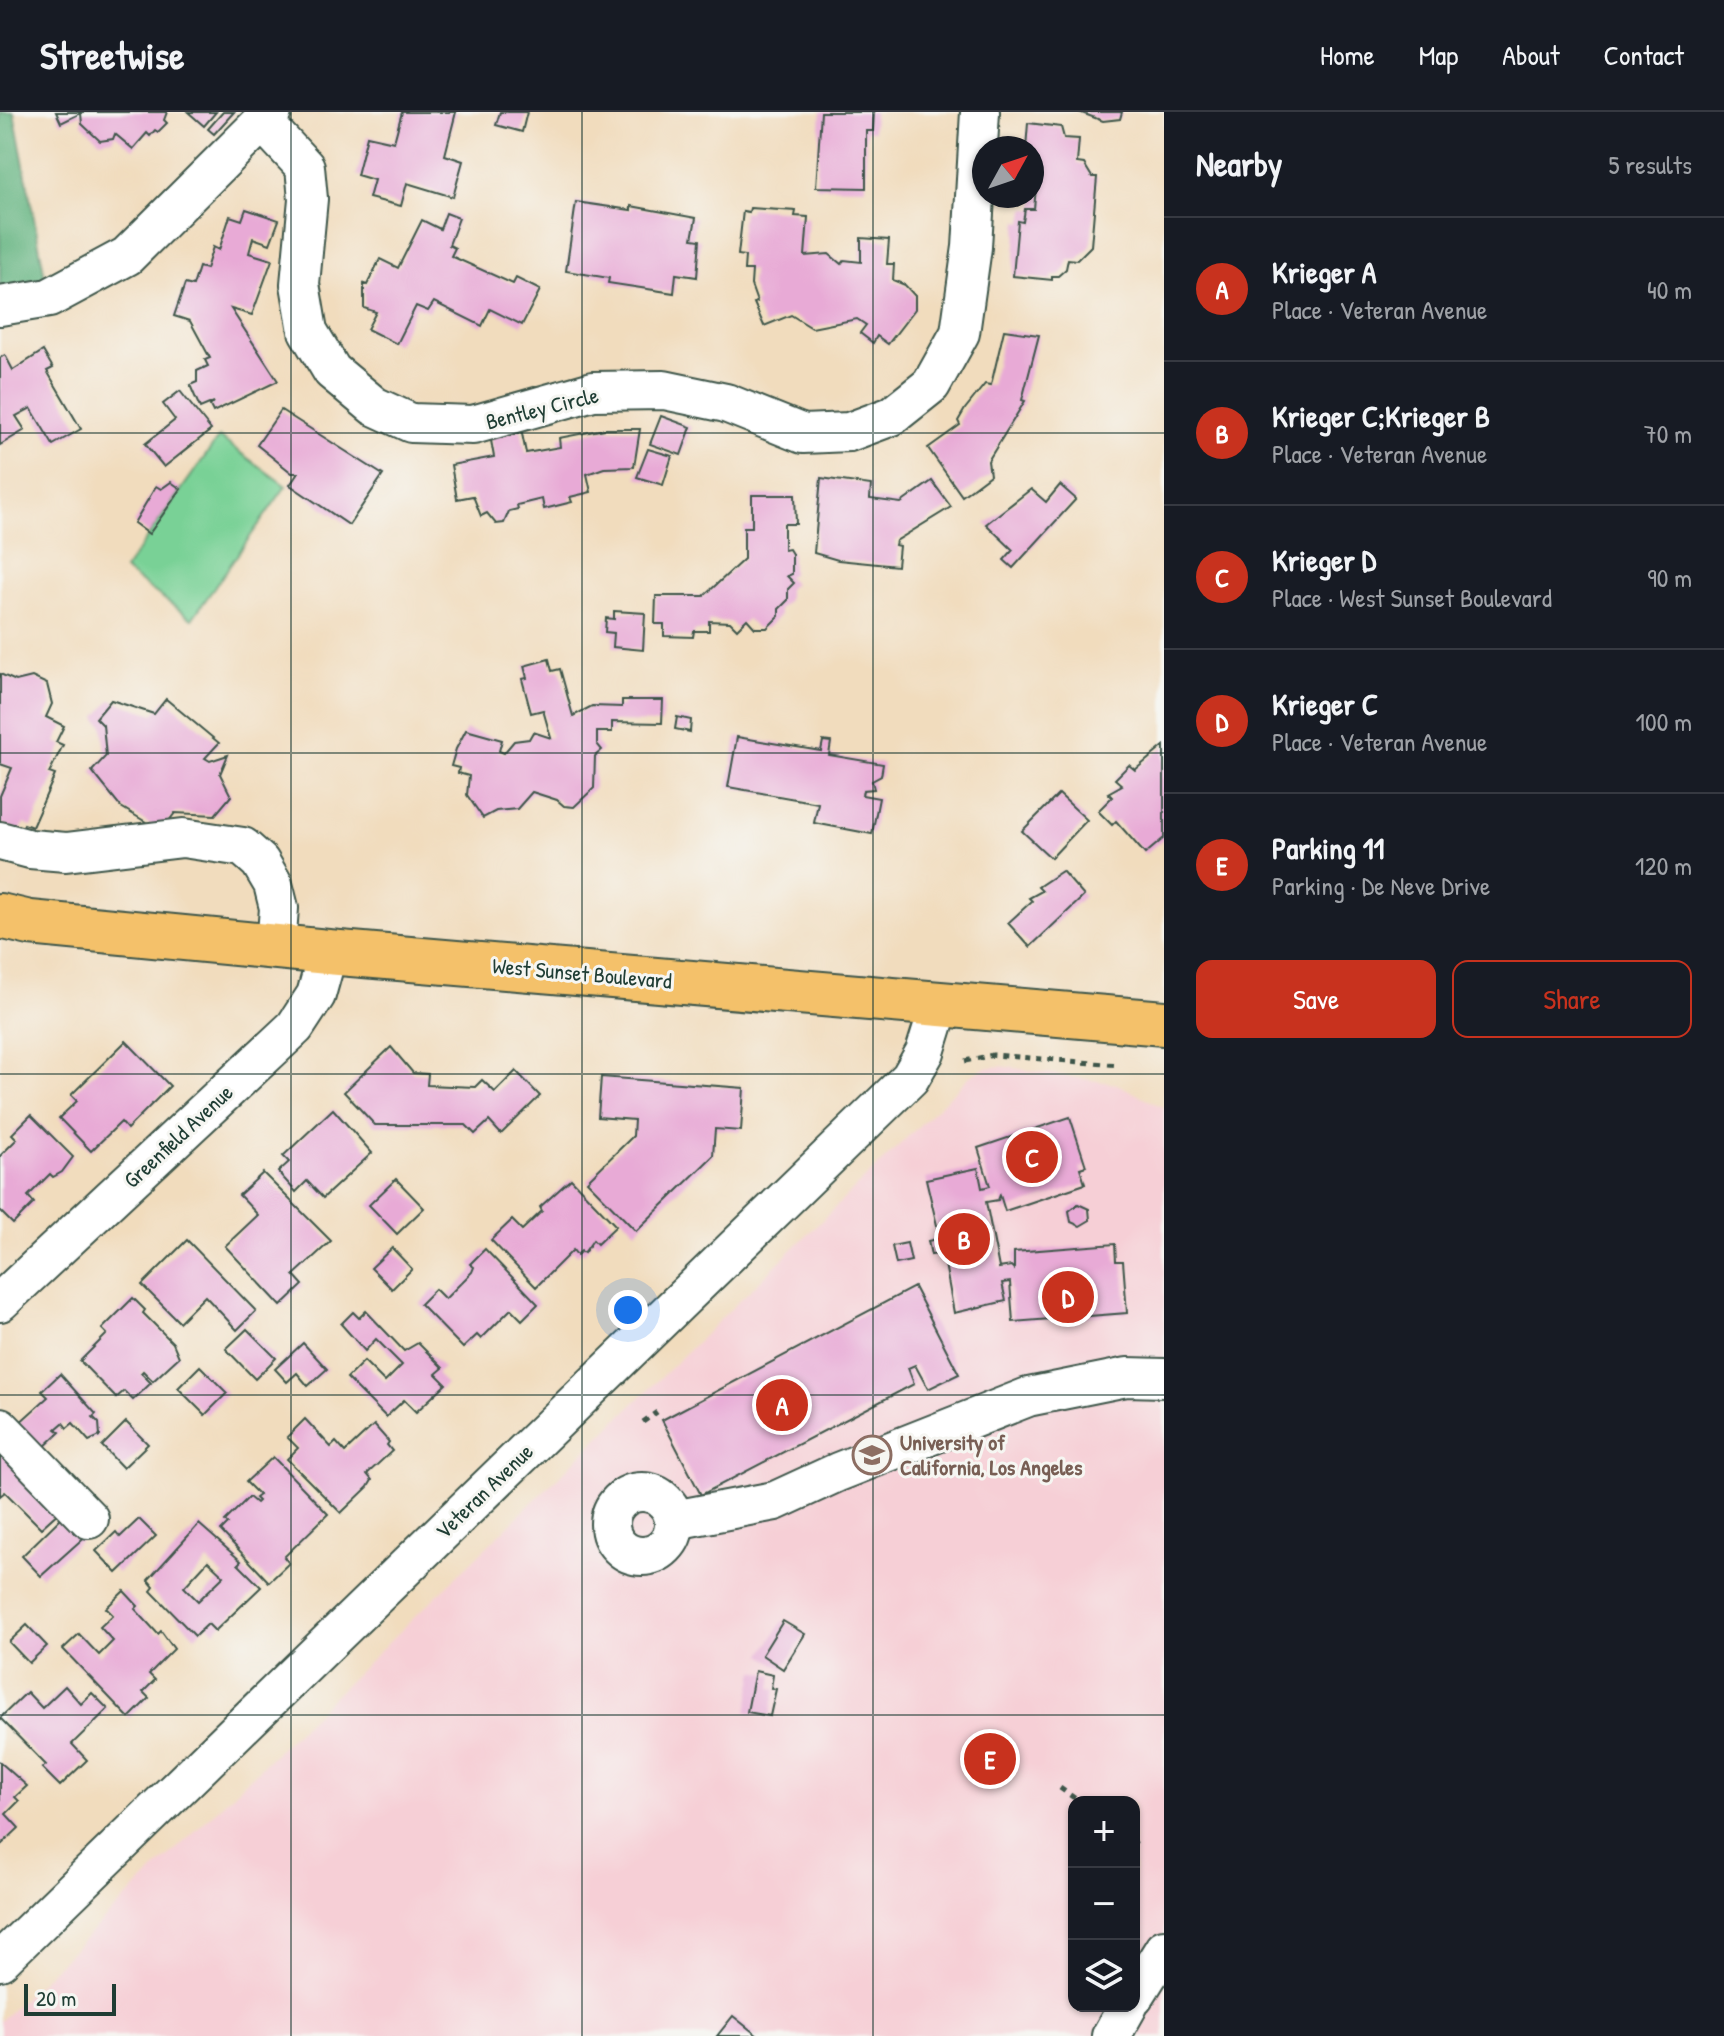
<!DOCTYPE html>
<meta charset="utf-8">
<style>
body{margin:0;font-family:"Patrick Hand",sans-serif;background:#242831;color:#f1f3f6}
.controls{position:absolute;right:24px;bottom:24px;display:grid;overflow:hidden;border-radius:16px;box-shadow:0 2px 6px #0004}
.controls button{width:72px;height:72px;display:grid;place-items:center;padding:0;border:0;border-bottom:2px solid #363941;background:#171b24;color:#f1f3f6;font:40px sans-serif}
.compass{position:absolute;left:972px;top:24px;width:72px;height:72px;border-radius:50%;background:#171b24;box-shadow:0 2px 6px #0004;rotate:50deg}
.scale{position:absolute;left:24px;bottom:20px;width:92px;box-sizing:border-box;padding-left:8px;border:4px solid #1f3d34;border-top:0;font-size:22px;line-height:28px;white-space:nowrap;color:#1f3d34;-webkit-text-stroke:6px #f6f6f2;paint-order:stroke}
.you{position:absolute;left:628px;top:1198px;width:28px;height:28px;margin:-20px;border:6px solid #fff;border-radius:50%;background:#1a73e8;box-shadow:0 0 0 12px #1a73e833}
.badge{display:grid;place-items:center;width:52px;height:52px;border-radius:50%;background:#c8321e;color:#fff;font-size:26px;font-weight:700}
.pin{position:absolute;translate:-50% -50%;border:4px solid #fff;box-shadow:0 2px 8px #0006}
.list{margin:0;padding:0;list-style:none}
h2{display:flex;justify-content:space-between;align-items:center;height:104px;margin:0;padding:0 32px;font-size:34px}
h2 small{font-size:26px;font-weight:400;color:#9ea1a6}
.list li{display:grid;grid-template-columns:52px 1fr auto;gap:24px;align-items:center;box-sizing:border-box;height:144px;padding:0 32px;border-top:2px solid #363941}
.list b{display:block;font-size:30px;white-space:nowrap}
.list p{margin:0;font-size:26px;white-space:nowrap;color:#9ea1a6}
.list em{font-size:26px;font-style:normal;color:#9ea1a6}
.actions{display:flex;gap:16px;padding:24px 32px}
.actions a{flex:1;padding:18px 0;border:2px solid #c8321e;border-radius:16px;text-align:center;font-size:28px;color:#c8321e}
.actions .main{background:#c8321e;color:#fff}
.icon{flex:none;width:44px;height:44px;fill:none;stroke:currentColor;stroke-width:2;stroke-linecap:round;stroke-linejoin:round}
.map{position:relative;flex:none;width:1164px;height:1924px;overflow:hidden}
header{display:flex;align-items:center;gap:48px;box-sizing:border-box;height:112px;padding:0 40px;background:#171b24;border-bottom:2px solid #363941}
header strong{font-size:38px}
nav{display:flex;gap:44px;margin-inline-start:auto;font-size:28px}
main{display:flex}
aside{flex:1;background:#171b24}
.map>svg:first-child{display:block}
.built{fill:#f6cfd6;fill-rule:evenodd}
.green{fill:#79d196;stroke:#4c8765;stroke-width:2}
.forest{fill:#62b37f;stroke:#40785a;stroke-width:2}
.building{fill:#e8aad6;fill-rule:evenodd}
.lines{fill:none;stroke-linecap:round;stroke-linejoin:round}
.minor-casing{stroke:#3e5549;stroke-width:42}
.major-casing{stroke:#3e5549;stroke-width:48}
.path{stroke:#3e5549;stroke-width:5;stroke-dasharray:6 6;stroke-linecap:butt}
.minor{stroke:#fff;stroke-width:38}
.major{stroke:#f4c16a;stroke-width:44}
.grid{fill:none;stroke:#1f3d34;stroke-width:2;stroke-opacity:0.55}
.labels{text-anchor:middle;stroke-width:6;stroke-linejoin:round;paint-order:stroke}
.street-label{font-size:22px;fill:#1f3d34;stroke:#f6f6f2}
.education-label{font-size:22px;font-weight:bold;fill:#785e54;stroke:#f6f6f2;text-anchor:start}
</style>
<header>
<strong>Streetwise</strong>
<nav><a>Home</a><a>Map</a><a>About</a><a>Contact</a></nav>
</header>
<main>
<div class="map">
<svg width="1164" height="1924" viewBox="0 0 1164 1924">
<rect width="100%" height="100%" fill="#f6f6f2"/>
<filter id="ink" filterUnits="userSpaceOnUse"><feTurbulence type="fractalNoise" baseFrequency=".0125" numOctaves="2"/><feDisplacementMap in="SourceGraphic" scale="16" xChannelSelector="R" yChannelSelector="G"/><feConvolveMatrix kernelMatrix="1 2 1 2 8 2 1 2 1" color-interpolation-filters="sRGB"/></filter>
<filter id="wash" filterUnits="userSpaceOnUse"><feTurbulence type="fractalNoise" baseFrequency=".006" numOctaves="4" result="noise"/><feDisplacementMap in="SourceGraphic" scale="32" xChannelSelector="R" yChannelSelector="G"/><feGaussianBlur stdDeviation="1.8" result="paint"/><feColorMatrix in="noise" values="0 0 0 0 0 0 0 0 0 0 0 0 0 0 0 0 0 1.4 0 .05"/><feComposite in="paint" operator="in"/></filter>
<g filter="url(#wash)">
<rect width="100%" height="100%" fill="#f1dcbd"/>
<!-- built -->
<path class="built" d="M1001,954l116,18 47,24v928h-1164v-15l970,-945 14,-8zM1074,1690h60v204h-60z"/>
<!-- green -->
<polygon class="green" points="219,325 286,374 192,507 124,458"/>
<!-- forest -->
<polygon class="forest" points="0,0 14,0 49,186 0,194"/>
<g id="blocks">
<!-- building -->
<g class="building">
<polygon points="56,0 167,0 164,8 167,11 158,20 155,18 150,24 147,21 133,37 115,22 113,27 100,29 82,12 81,1 61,11"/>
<polygon points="188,0 216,0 204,14"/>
<polygon points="223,0 234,0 214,22 208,17"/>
<polygon points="402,0 456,0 445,43 463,49 453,85 407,71 401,94 369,86 374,68 357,63 367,24 394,30"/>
<polygon points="500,0 527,0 522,20 496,13"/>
<polygon points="821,0 874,0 873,19 866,19 866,76 816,75"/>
<polygon points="1079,0 1122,0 1120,7 1103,9"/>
<polygon points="1028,11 1061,15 1064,26 1079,27 1077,51 1084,52 1092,65 1097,65 1091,134 1077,148 1068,147 1066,157 1058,164 1052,164 1052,168 1013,164 1018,109 1023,110 1025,97 1034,97 1038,53 1032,53 1032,36 1026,36"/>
<polygon points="576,90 631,98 631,94 696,106 692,127 700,128 697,165 676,162 674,181 608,171 609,166 566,159"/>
<polygon points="750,96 796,99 795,104 808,105 805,144 829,142 841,152 844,148 861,150 861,126 889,128 887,152 894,152 893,168 905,173 915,184 915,197 888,232 877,224 873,231 860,221 866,213 857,207 812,216 791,203 764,214 754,191 757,190 751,173 752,158 744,158 745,144 738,143 743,99 749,100"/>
<polygon points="246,97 279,108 270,132 253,126 249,141 272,148 252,203 231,197 278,269 213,300 210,294 214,290 200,296 190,273 197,270 197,259 208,254 205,248 210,246 190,209 174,204 185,172 193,174 199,155 206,157 213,135 219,138 230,104 242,108"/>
<polygon points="446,101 459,106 449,133 455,136 451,144 513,172 516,166 540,178 522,213 490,197 482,214 434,190 428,199 416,194 397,232 367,217 376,200 364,196 364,172 367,173 380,147 398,156 422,108 440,117"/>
<polygon points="1004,218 1039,223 1022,288 1025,289 988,349 990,363 962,384 928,336 960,313 958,309 965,297 985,272 991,273"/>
<polygon points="43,239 53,256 47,259 81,317 53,333 31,296 16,304 25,318 0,333 0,246 5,243 13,258"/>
<polygon points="180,279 211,318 164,355 145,332 175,308 163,292"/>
<polygon points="281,298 383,363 349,413 290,373 298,361 292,361 257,333"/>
<polygon points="661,304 691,315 681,343 650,332"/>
<polygon points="521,317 526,341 560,335 559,326 605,317 640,317 634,355 604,356 587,362 591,380 570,385 572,390 544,397 542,387 517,393 518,397 509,399 504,411 496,412 487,401 481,404 473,384 457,387 451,353 494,345 490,323"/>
<polygon points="648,337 672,344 663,373 637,365"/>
<polygon points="821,366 871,373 870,387 901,391 932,369 951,395 896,429 895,433 899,434 897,454 838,448 814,441"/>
<polygon points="171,370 181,377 149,422 134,411 156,374 161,377"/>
<polygon points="1060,373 1076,387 1013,456 1004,448 1013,438 986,412 1031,377 1046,390"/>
<polygon points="752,383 795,383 796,412 784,412 784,438 789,437 792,442 792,462 787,464 794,471 788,477 788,488 779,497 779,504 767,516 755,516 747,507 737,517 730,510 709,509 709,519 694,519 693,525 664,524 664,512 655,512 656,484 704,484 744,447 744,415 752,415"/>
<polygon points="614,499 645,501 643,538 613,535 614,521 605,520 606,506 614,507"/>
<polygon points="549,547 552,559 560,557 573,604 592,594 622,595 622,588 663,588 662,611 612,610 612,620 597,620 597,632 602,638 595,644 594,676 574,695 564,694 557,688 532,680 517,697 496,699 483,706 467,683 469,664 458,661 459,656 451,654 456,637 466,618 502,628 499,639 504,641 514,629 529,627 533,620 551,626 543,598 531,601 522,567 527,566 524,554"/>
<polygon points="0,562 16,569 32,565 47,572 52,592 46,605 64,614 56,630 63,633 49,661 55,663 32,715 24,712 20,720 0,711 0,684 12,656 0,652"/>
<polygon points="166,587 219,631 205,646 210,649 228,643 220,662 231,684 215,703 175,701 161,719 121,695 92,659 106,644 103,613 96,606 111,588 154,602"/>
<polygon points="677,605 691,608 690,620 675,617"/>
<polygon points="737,625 821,639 823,629 831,630 829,643 883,652 881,664 872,669 874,677 863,678 862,683 879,686 872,722 814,711 818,691 728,675"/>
<polygon points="1164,634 1164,726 1145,742 1116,709 1112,713 1098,699 1112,685 1108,681 1122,673 1115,667 1129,653 1135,658"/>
<polygon points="1059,682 1087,708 1051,746 1022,719"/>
<polygon points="1062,759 1084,784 1030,835 1008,811 1032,789 1029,786 1042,779 1038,775"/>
<polygon points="126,929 170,974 127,1017 121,1010 91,1039 59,1006 77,989 71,983"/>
<polygon points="391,935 413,961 428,962 427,973 475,975 482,968 495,980 516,959 540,984 501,1022 489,1009 475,1022 466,1013 375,1013 344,980"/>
<polygon points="601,965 744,976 741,1019 715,1017 713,1044 636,1119 587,1069 633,1024 634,1008 598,1005"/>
<polygon points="333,997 372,1041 323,1086 307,1069 296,1080 278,1060 289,1050 283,1044"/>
<polygon points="31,1003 73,1045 62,1060 53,1065 50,1062 28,1084 34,1091 13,1112 0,1099 0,1044 17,1027 12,1022"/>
<polygon points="1070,1005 1086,1054 1080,1056 1085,1072 1005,1099 1000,1083 998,1088 986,1090 999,1156 1011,1154 1014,1157 1014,1140 1115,1132 1116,1149 1123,1149 1127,1201 1013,1210 1010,1170 1002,1171 1006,1189 954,1201 943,1141 931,1143 928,1129 940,1126 926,1067 978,1056 982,1076 990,1074 978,1036"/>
<polygon points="263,1061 331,1129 294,1163 303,1173 281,1194 225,1134 258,1103 239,1083"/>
<polygon points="396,1067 424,1096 397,1122 369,1093"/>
<polygon points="571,1067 616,1114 597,1132 593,1128 584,1141 581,1139 577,1143 573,1138 536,1175 491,1128 512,1108 522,1118 542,1099 540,1095"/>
<polygon points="1078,1092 1089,1097 1090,1108 1080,1114 1071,1110 1069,1099"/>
<polygon points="187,1128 256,1199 237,1218 205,1184 179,1210 142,1173"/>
<polygon points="907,1131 911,1149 896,1152 892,1134"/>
<polygon points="392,1136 412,1157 392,1177 371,1156"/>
<polygon points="485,1137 538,1192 522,1208 511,1197 481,1227 477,1223 463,1236 420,1192 435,1177 445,1187 472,1160 474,1155 470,1152"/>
<polygon points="914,1175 959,1262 928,1277 915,1253 908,1256 914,1272 701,1383 662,1308"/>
<polygon points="133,1186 145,1198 143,1201 173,1231 179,1245 153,1269 143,1259 141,1261 151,1271 133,1288 124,1279 116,1286 80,1249 107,1222 102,1217"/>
<polygon points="366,1199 404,1239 418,1231 443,1256 436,1262 446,1272 416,1300 404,1288 386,1305 347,1266 364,1249 385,1270 402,1253 376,1227 365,1239 341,1212 353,1200 359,1206"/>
<polygon points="247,1217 276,1246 255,1267 226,1237"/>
<polygon points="303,1231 327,1257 308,1274 297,1261 287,1270 275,1257"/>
<polygon points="200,1254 227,1281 205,1303 178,1276"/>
<polygon points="60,1262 96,1302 93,1305 99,1311 100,1324 89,1329 73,1311 67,1316 63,1311 56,1317 60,1320 42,1337 18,1312 48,1285 42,1279"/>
<polygon points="305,1307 331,1335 336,1330 345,1340 374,1313 389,1330 387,1333 392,1339 367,1362 372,1368 368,1375 341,1401 287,1347 298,1336 287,1325"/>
<polygon points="126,1310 148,1332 123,1356 102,1334"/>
<polygon points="0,1327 89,1421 41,1464 22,1444 64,1403 60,1399 41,1416 5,1380 0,1384"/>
<polygon points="273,1345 328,1402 284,1445 289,1451 269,1470 221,1419 228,1412 225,1409 249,1385 256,1391 258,1389 255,1386 259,1383 246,1370"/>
<polygon points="139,1407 156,1424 117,1461 96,1439 116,1420 120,1425"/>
<path d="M199,1412l42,37 -3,3 23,23 -46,44 -7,-7 -13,12 -44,-45 3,-4 -6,-7zM208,1449l16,15 -26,25 -14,-14z"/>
<polygon points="124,1479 138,1494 135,1497 158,1522 161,1519 174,1537 149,1562 155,1568 143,1580 149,1586 129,1606 63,1537 79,1522 99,1543 113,1529 100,1515 113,1503 106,1496"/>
<polygon points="783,1509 805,1522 783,1557 762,1543"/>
<polygon points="27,1513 47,1534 29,1551 9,1530"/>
<polygon points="755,1559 773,1563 771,1576 776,1577 770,1604 747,1600"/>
<polygon points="65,1574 81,1592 92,1581 108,1597 72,1632 87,1648 60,1674 42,1656 46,1653 0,1606 27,1580 42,1596"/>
<polygon points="0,1650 27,1674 15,1685 19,1689 6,1702 19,1716 0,1734"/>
<polygon points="733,1904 758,1924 717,1924"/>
</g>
</g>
</g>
<g filter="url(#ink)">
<use href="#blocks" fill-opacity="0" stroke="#3e5549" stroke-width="2"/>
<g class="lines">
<defs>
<g id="minor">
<polyline points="263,10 305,55 308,87 300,172 308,219 332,259 374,294 411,311 473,313 593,279 664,278 726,291 803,322 849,320 892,304 931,273 960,221 972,135 980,0"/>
<polyline points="0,194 49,186 127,144 272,0"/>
<polyline points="0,729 30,737 66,740 183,726 243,735 260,750 273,772 279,796 276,835"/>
<polyline points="0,1190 295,915 316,883 328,840"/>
<polyline points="0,1315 89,1407"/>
<circle cx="642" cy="1412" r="32"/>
<polyline points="674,1408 775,1389 838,1360 1028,1285 1127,1265 1164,1266"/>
<polyline points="0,1849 910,966 925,940 940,892"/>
<polyline points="1134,1885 1164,1837"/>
<polyline points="1111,1924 1128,1894"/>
</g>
<polyline id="major" points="0,804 30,811 328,840 1164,911"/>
</defs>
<!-- minor casing -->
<use href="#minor" class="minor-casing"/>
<!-- major casing -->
<use href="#major" class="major-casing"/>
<!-- path -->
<g class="path">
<polyline points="965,949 993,943 1119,953"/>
<polyline points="643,1310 657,1300"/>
<polyline points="1060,1676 1080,1690"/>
<polyline points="1134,1730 1136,1732"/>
</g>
<!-- minor -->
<use href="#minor" class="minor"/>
<!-- major -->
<use href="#major" class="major"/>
</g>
</g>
<!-- grid -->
<path class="grid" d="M291,0v1924M582,0v1924M873,0v1924M0,321h1164M0,641h1164M0,962h1164M0,1283h1164M0,1603h1164"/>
<!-- icons -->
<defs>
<symbol id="university-ring" viewBox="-11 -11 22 22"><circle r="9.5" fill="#f6f6f2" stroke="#8d6e63" stroke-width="1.5"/><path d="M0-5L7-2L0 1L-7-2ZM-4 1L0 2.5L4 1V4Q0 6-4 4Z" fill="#8d6e63"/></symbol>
</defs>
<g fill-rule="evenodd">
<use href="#university-ring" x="850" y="1321" width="44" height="44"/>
</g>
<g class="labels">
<!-- street labels -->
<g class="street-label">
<text transform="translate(542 296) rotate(-14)" y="8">Bentley Circle</text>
<text transform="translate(582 861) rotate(5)" y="8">West Sunset Boulevard</text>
<text transform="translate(178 1024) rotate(-43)" y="8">Greenfield Avenue</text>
<text transform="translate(484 1379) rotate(-44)" y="8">Veteran Avenue</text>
</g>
<!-- education labels -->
<g class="education-label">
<text x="900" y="1338">University of<tspan x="900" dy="25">California, Los Angeles</tspan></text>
</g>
</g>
</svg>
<div class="controls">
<button>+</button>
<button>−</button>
<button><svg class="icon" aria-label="layers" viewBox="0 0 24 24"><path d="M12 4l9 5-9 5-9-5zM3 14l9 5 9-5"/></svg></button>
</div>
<svg class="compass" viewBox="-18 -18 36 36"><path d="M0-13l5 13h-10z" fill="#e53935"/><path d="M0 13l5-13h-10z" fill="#9ea1a6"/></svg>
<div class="scale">20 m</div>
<div class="you"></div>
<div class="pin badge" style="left:782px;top:1293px">A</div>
<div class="pin badge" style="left:964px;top:1127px">B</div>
<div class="pin badge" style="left:1032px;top:1045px">C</div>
<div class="pin badge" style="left:1068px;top:1185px">D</div>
<div class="pin badge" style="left:990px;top:1647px">E</div>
</div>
<aside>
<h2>Nearby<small>5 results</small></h2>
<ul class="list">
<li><span class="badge">A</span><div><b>Krieger A</b><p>Place · Veteran Avenue</p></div><em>40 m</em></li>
<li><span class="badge">B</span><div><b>Krieger C;Krieger B</b><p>Place · Veteran Avenue</p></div><em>70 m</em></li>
<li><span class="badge">C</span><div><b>Krieger D</b><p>Place · West Sunset Boulevard</p></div><em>90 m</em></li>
<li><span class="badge">D</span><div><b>Krieger C</b><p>Place · Veteran Avenue</p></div><em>100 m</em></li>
<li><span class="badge">E</span><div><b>Parking 11</b><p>Parking · De Neve Drive</p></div><em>120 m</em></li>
</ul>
<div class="actions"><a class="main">Save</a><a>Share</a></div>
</aside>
</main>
